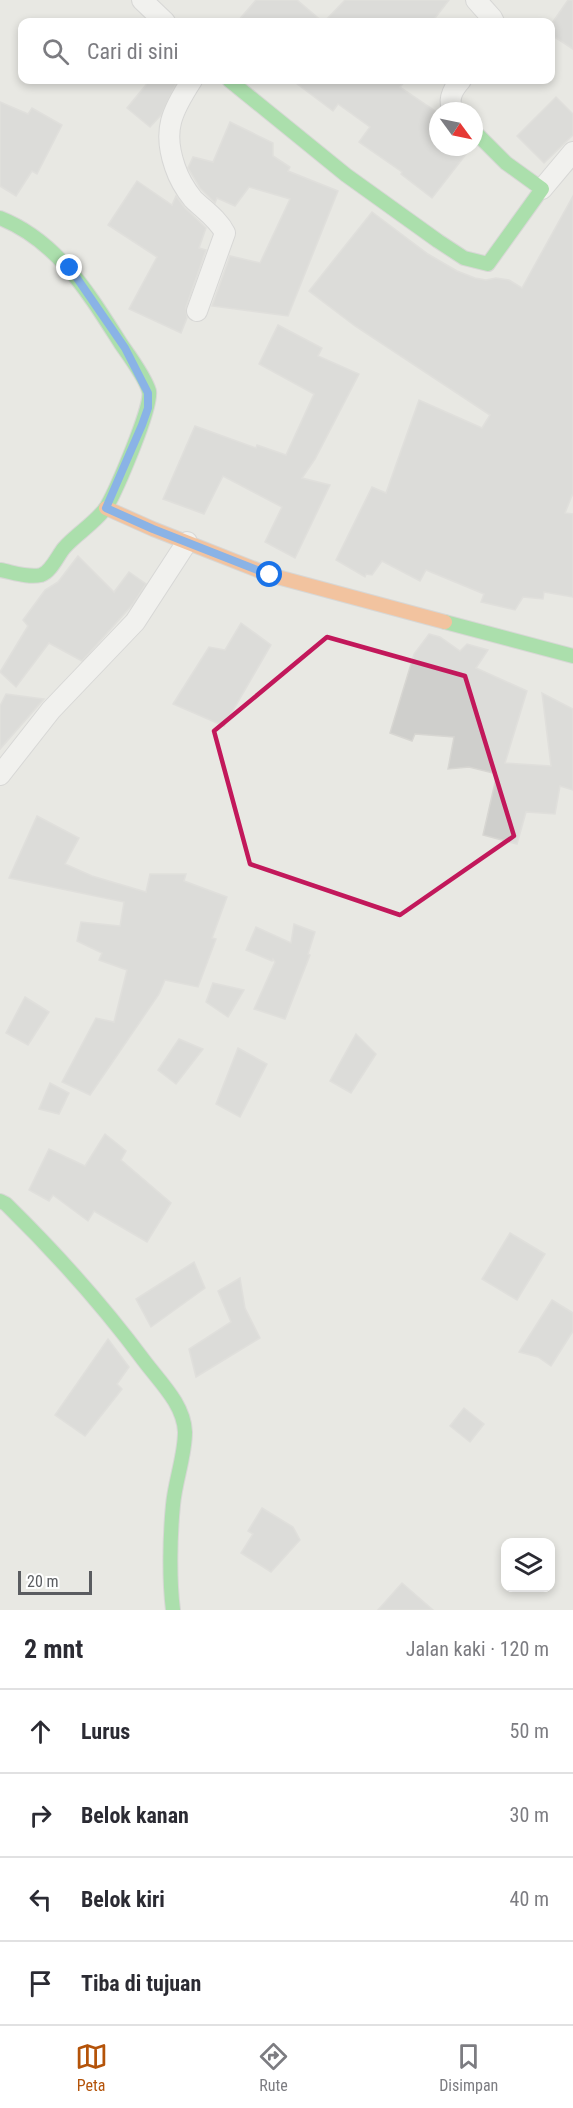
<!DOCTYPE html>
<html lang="id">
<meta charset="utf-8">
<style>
body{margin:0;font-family:"Roboto Condensed",sans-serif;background:#f2f2f3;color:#2b2b33}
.controls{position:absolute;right:18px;bottom:18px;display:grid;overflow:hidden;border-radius:12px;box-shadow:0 3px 9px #0003}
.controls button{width:54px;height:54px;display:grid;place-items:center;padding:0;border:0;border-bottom:2px solid #e1e1e2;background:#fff;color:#2b2b33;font:30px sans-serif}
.compass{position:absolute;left:429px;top:102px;width:54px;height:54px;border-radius:50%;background:#fff;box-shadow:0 3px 9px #0003;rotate:123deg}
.scale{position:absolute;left:18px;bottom:15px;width:74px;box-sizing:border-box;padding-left:6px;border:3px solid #5a5c60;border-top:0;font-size:16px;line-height:21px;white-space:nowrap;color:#5a5c60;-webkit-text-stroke:4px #fff;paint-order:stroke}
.stop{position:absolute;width:18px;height:18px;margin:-14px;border:4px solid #1a73e8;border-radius:50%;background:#fff}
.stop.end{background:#1a73e8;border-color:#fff;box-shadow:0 2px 6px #0008}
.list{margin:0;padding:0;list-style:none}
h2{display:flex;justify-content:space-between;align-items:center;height:78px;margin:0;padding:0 24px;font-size:26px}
h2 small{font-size:20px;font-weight:400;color:#7c7c81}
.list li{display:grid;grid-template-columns:39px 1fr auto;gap:18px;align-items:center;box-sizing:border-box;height:84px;padding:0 24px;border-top:2px solid #e1e1e2}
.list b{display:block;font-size:22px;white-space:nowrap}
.list em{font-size:20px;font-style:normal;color:#7c7c81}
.icon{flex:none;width:33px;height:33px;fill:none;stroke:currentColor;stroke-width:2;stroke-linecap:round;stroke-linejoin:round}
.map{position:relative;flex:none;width:573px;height:1610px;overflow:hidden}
.search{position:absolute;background:#fff;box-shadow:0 3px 9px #0003;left:18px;right:18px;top:18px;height:66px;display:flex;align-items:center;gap:15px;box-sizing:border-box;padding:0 21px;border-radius:12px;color:#7c7c81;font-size:22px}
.sheet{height:414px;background:#fff}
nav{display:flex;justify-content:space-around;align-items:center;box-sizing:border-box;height:84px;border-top:2px solid #e1e1e2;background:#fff;font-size:16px;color:#7c7c81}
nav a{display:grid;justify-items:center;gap:3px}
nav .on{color:#b45309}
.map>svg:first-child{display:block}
.building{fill:#cfcfcc;stroke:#d7d6d2;stroke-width:1.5}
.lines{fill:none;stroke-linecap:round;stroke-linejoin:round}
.street-casing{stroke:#c4c4c4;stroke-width:22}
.fast-casing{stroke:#c4c4c4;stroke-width:16}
.slow-casing{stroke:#c4c4c4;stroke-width:16}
.street{stroke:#fcfcfb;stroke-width:20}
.fast{stroke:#63d668;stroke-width:14}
.slow{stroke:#ff974d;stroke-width:14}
.route{stroke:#1a73e8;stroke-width:8}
.marked{fill:none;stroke:#c2185b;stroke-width:4.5;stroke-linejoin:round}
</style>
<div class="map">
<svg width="573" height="1610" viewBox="0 0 573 1610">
<rect width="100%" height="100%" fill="#e8e8e3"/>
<!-- building -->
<g class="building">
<polygon points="256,0 297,0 323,22 237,22"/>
<polygon points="345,0 449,0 432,22 324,22"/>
<polygon points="568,0 573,0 573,49 550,34 550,26"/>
<polygon points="150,80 178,80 161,115 150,127 127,108"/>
<polygon points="292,80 406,80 400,87 438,113 438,147 468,147 470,149 432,198 401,174 402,172 359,142 370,127 338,104 333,111"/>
<polygon points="556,97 573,114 573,135 544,163 517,136"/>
<polygon points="0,102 28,114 32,108 62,125 37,174 32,171 16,196 0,186"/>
<polygon points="230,122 273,143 273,156 290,167 288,171 338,191 288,316 212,306 230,256 260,263 290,199 249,187 235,206 217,198 215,203 200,188 188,168 193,157 213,162"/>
<polygon points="137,181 172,205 176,196 185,208 206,228 199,248 206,250 186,307 187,318 181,333 129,309 157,257 108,225"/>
<polygon points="573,196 573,493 565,513 573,514 573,597 544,592 543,599 523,597 515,610 481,602 484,594 426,570 420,581 382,561 372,575 366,574 365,577 336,560 372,487 386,493 419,400 482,428 490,415 355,326 309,291 372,212 428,254 457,271 475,278 486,280 496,278 509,280 522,288"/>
<polygon points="278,325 322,348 318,356 359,374 315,459 302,478 330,485 295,558 265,542 282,507 223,476 204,514 163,499 195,426 256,448 257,445 286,455 314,394 259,364"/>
<polygon points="78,556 114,592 129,572 146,584 133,604 82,661 49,643 16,687 0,672 28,626 23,620 45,590 58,582"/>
<polygon points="241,623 271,645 224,726 173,704 209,647 225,650"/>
<polygon points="429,634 440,637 460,651 467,644 488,650 476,668 527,691 505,763 551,766 542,693 573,709 573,790 560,786 555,814 526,812 517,844 483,835 497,774 469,767 448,769 454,737 415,734 412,741 390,733 414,654"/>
<polygon points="6,694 44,699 0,749 0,706"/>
<polygon points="37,816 79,838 65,864 92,876 146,892 150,874 186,874 184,881 227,897 212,938 216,939 198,987 165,980 159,994 90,1095 62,1082 96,1018 114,1022 127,970 99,960 102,953 77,941 81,922 120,926 124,902 9,878"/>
<polygon points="294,924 315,932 308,954 310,955 285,1019 254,1009 275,962 273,959 272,961 246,950 256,927 291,943"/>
<polygon points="213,983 244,990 228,1017 206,1002"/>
<polygon points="25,997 49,1012 28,1045 6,1033"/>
<polygon points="356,1034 376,1054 351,1093 330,1081"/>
<polygon points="179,1039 203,1049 176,1084 158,1070"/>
<polygon points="238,1048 267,1064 240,1117 216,1104"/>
<polygon points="50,1083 69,1093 59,1114 39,1109"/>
<polygon points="105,1134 126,1151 121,1160 171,1203 147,1242 94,1211 88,1221 53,1195 49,1201 29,1190 49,1149 85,1166"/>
<polygon points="510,1233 545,1254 517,1300 482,1279"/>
<polygon points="194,1262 205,1288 151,1327 136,1299"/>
<polygon points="240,1278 245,1308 260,1338 196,1377 189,1349 231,1322 218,1291"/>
<polygon points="552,1300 573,1313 573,1331 551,1366 538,1357 519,1352"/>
<polygon points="108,1339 129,1367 117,1384 122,1389 85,1436 55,1415"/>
<polygon points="464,1408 484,1424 470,1442 450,1426"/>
<polygon points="262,1508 293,1527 300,1540 271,1572 241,1553 253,1534 248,1531"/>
<polygon points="402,1583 433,1610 378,1610"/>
</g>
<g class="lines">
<defs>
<g id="street">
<polyline points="142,0 165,22"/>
<polyline points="476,0 492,18 494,22"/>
<path d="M192,80c-20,31 -30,50 -17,87 4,12 10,22 18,32 11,11 25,20 32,34l-28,78"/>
<path d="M453,111c-6,-12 0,-22 8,-31"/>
<polyline points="542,189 573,152"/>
<polyline points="0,775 51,710 135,622 187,542"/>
</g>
<g id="fast">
<polyline points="229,80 346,175 438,241 464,258 488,264 542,189 506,163 474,131"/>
<path d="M0,218c58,23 89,76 121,126 9,13 24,33 28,47 4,15 -33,99 -42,115 -9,15 -31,28 -43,42 -6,7 -13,24 -23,27 -13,3 -29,-3 -41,-5"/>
<polyline points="445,622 573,656"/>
<path d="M0,1201l6,3c52,51 96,100 139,158 16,21 39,43 40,70 0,24 -10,49 -12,73 -3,31 -4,74 0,105"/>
</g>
<polyline id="slow" points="106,508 153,529 270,575 445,622"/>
</defs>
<!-- street casing -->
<use href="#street" class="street-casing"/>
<!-- fast casing -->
<use href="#fast" class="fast-casing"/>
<!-- slow casing -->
<use href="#slow" class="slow-casing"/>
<!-- street -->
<use href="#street" class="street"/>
<!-- fast -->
<use href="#fast" class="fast"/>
<!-- slow -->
<use href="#slow" class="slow"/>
</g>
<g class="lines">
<!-- route -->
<polyline class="route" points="70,268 125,348 148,393 148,408 142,425 106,508 153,529 270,575"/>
</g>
<!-- marked area -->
<path d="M0 0H573V1610H0ZM327,637l138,39 49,160 -114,79 -150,-51 -36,-133z" fill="#e8e8e3" fill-opacity=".55" fill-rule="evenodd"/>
<path class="marked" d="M327,637l138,39 49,160 -114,79 -150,-51 -36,-133z"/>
</svg>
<div class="controls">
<button><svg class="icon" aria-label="layers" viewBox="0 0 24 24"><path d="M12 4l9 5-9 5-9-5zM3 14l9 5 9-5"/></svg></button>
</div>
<svg class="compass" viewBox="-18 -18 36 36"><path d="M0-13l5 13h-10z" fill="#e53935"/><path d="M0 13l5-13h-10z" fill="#7c7c81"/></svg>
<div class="scale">20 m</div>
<div class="stop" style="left:270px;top:575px"></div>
<div class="stop end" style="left:70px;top:268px"></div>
<div class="search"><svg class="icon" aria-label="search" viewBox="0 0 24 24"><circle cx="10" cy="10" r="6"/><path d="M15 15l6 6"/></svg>Cari di sini</div>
</div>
<section class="sheet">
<h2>2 mnt<small>Jalan kaki · 120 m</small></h2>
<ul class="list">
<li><svg class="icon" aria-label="ahead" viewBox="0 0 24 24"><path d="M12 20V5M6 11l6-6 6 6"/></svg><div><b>Lurus</b></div><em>50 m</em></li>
<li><svg class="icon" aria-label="right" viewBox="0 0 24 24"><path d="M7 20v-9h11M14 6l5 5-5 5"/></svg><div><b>Belok kanan</b></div><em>30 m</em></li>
<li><svg class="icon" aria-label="left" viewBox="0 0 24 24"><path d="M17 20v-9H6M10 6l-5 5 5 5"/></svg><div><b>Belok kiri</b></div><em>40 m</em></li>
<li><svg class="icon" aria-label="arrive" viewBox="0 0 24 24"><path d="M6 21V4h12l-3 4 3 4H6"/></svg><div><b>Tiba di tujuan</b></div></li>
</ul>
</section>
<nav>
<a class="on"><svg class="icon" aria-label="map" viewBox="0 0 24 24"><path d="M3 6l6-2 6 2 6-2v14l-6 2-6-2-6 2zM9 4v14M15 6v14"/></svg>Peta</a>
<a><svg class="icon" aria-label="directions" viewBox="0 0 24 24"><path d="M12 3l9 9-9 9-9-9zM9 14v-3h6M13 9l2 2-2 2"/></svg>Rute</a>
<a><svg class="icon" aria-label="saved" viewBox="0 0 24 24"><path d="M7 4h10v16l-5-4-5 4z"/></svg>Disimpan</a>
</nav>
